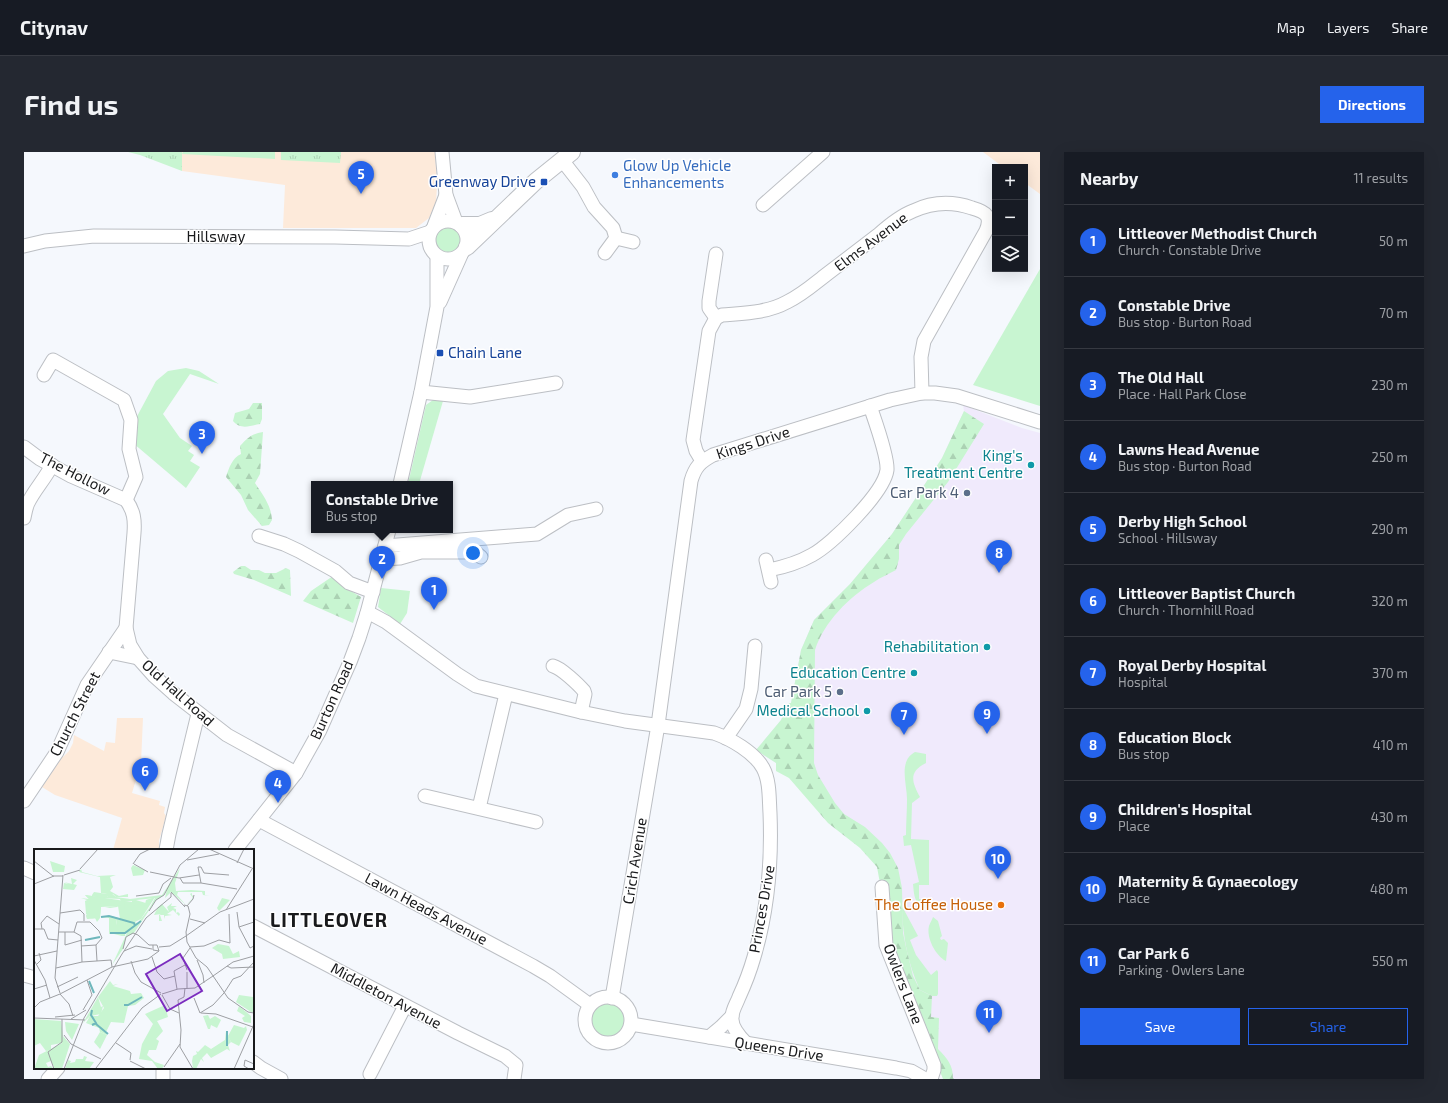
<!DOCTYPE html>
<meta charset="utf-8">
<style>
body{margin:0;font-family:"Exo 2",sans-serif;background:#242831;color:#f1f3f6}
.controls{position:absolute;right:12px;top:12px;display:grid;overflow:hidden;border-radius:0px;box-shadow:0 4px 16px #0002}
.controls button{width:36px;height:36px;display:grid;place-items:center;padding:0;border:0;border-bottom:1px solid #363941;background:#171b24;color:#f1f3f6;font:20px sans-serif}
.you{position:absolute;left:449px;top:401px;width:14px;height:14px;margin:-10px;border:3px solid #fff;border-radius:50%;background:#1a73e8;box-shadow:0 0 0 6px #1a73e833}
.badge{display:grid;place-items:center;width:26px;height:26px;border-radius:50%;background:#2563eb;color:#fff;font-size:13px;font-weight:700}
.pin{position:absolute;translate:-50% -33px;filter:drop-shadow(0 1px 2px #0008)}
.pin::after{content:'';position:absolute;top:21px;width:14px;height:12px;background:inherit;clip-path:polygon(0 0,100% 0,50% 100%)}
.popup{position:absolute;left:287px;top:329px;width:142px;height:52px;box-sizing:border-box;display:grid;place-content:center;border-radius:0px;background:#171b24;filter:drop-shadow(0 1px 3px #0005);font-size:13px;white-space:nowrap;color:#9ea1a6}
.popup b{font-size:15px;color:#f1f3f6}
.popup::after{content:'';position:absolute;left:50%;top:100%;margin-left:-8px;border:8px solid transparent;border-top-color:#171b24}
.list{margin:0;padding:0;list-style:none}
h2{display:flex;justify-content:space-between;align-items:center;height:52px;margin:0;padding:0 16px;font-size:17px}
h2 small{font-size:13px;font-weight:400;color:#9ea1a6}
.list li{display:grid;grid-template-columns:26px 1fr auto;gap:12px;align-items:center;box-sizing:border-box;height:72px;padding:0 16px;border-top:1px solid #363941}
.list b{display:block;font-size:15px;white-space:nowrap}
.list p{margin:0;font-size:13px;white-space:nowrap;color:#9ea1a6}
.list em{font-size:13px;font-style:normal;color:#9ea1a6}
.actions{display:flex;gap:8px;padding:12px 16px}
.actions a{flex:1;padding:9px 0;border:1px solid #2563eb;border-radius:0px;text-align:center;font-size:14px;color:#2563eb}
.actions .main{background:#2563eb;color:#fff}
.icon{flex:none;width:22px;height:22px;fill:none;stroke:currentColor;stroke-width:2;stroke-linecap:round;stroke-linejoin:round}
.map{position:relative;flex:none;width:1016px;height:927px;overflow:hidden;border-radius:0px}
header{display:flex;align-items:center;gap:24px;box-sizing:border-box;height:56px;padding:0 20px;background:#171b24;border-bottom:1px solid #363941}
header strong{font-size:19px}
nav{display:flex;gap:22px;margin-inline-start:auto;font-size:14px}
.intro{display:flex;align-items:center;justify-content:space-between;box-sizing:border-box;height:96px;padding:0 24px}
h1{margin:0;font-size:28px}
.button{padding:10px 18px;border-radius:0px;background:#2563eb;color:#fff;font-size:14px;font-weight:700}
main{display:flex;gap:24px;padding:0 24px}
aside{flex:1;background:#171b24;border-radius:0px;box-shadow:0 4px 16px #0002}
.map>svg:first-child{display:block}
.education{fill:#fdeada}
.medical{fill:#f0eafc}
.grass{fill:#c8f5d1}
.forest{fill:url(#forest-firs)}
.park{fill:url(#park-tufts)}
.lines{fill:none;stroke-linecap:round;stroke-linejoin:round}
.minor-casing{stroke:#bcbfc4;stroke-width:15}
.major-casing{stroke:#bcbfc4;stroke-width:18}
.minor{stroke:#fff;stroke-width:13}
.major{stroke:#fff;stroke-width:16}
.shop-dot{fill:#3f7fe0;stroke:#fff;stroke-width:1.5}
.transit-dot{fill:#1a4fb4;stroke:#fff;stroke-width:1.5}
.culture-dot{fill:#0f9aa8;stroke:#fff;stroke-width:1.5}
.service-dot{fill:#5c6f8a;stroke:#fff;stroke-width:1.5}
.food-dot{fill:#e8710a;stroke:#fff;stroke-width:1.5}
.labels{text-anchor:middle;stroke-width:3;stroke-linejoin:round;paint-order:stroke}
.shop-label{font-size:15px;fill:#366cbe;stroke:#fff;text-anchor:start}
.transit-label{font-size:15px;fill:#164399;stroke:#fff;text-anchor:end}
.street-label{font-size:15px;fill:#191a1c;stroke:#fff}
.culture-label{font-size:15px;fill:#0d838f;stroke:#fff;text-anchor:end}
.service-label{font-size:15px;fill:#4e5e75;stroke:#fff;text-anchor:end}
.food-label{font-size:15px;fill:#c56008;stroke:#fff;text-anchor:end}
.district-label{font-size:19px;font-weight:bold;letter-spacing:1px;fill:#191a1c;stroke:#fff}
.inset-river{fill:none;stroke:#6eb7bc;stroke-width:2}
.inset-road{fill:none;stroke:#9d9fa3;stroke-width:1}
.view{fill:#7b2cbf;fill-opacity:0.15;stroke:#7b2cbf;stroke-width:2}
.inset-edge{fill:none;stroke:#191a1c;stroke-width:2}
</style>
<header>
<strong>Citynav</strong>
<nav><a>Map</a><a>Layers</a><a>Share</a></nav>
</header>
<div class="intro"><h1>Find us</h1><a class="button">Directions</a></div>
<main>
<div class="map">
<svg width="1016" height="927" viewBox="0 0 1016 927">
<defs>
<pattern id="forest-firs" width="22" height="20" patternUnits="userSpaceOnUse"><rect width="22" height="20" fill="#c8f5d1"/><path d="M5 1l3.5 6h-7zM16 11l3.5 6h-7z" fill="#abd1b3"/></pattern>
<pattern id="park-tufts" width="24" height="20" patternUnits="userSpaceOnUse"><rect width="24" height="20" fill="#c8f5d1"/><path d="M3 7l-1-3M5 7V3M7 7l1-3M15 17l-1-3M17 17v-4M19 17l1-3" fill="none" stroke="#abd1b3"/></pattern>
</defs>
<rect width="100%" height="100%" fill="#f5f8fd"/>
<!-- education -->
<g class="education">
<polygon points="158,0 411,0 413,34 412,50 405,66 392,76 259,76 261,33 158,19"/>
<polygon points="959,0 1016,0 1016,42 1001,31 1001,15 979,15"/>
<polygon points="93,566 119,566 117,611 108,641 136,649 135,653 141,655 140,661 142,664 135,689 135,698 89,698 98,666 31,643 18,635 38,605 39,605 45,599 49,591 50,583 80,599 82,590 91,591"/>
</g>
<!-- medical -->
<polygon class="medical" points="939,253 998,276 1016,281 1016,927 919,927 856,713 752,611 732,598 757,568 765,551 767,551 777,498 790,468 826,432 868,382 918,306 940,259"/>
<!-- grass -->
<g class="grass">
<polygon points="159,0 251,0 251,7 158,2"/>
<circle cx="424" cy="87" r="13"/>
<polygon points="1016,117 1016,254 949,233"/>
<polygon points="162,216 175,219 195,232 166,222 139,262 156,286 168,294 164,299 170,303 166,309 176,315 162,336 109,291 110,270 132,229 144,219"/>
<polygon points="409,248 419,249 395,332 384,332 402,253"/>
<polygon points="357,436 386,439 383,461 376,472 354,455"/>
<path d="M891,600l11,2v9c-18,9 -14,19 -6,34l-8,6 -1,36 18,1v45h-10v14h7l-1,9h-3c-8,-7 -8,-14 -9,-24l6,-2 -8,-37 -7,1 -1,-10 3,-1c0,-12 1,-24 1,-36 0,-15 -9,-38 8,-47z"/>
<path d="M879,756l15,28 -8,4 6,15 15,20 6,-5 1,2v22l-1,2h-5l-12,-6c-12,-26 -17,-52 -18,-81z"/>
<path d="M909,765l5,4 4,15 -2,2 1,2 3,-1 4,4 -2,18c-10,-5 -20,-23 -17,-35 1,-3 3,-6 4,-9z"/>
<circle cx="584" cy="868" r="19"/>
</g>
<!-- forest -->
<g class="forest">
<path d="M229,251h9v16l-2,5c-11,2 -19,6 -27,-3l2,-8 14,-4z"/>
<path d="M940,259l20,13 -36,58 -42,52 -7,11v14l-3,11c-7,4 -15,7 -22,12 -25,15 -50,40 -59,68l-1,113 4,12 17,28 9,11 21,13 17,16 8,10 8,15 4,20 1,45 3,14 7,29 7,14 12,6 -1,21 8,1 -1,31c9,9 15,16 15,29l1,1h-11l-51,-130 -15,-82 -17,-19 -32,-25 -39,-45 -13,-7v-8l-20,-13 25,-30 8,-17h2l10,-53 13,-30 36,-36 42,-50 50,-76z"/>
<path d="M239,280l-3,42 -5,9c8,12 16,22 17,37l-3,5 -7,1 -14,-16 -7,-15 -15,-18c3,-9 6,-19 15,-23l-1,-8c8,-9 12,-12 23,-14z"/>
<polygon points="217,414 221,414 227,418 235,418 241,421 252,421 262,416 266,418 267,444 230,428 210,422 209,420"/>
<polygon points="309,424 325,438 337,445 329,471 279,449 287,439"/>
</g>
<!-- park -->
<g class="park">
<polygon points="104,0 158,0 158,19 116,3"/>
<polygon points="257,0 317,0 316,11 257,8"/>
</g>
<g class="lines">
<defs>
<g id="minor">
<polyline points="418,0 422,43 432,70"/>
<polyline points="538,8 559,35 570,55 589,76 592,86 581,101"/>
<polyline points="739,53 799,0"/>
<circle cx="424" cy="88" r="19"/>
<polyline points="410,74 422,43"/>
<polyline points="592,86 609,90"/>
<polyline points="0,94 21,89 70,84 311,85 385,87 406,80"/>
<polyline points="416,150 437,103"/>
<polyline points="692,166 685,156 685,149 692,102"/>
<polyline points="20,223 29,208 100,248 107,268 105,297 112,325 102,348"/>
<polyline points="397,240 446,245 532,231"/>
<path d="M0,295l16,12 31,17 55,24c8,11 9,20 8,33l-8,95 4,17 8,13 16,18 19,17 54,42 69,38"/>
<path d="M678,309l-6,-10 -3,-11 16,-109 7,-13 6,-3c22,-2 45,-2 65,-13 15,-7 27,-18 40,-28 17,-13 34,-26 51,-39 10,-9 22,-19 35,-24 19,-9 39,-10 59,-3 14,4 20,8 14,23l-62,110 -3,16 1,36"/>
<polyline points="376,332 397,240 413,155 413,104"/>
<path d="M0,366c1,-5 2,-11 4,-15 7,-14 17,-24 24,-38"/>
<polyline points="235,384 260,392 275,399 311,419 325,431 349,440"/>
<polyline points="361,394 513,382 544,363 572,357"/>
<polyline points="358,407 376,406 397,400 451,400 457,405"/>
<polyline points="742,408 747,430"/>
<path d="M745,418c15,-3 29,-7 43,-15 20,-11 72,-62 75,-85 1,-14 -12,-49 -17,-64"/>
<path d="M343,461l6,2 13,7 71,52 19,12 105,26 44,9 89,12c17,6 40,19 49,35 7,13 6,30 7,45 2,49 -2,97 -16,144 -4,14 -9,27 -15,40 -2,6 -7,13 -7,20 -1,9 8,20 14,26"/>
<polyline points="85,500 114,506"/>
<path d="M529,514c8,2 25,18 31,25l1,3 -4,18"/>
<polyline points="702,586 722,557 727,537 731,494"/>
<polyline points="401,644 512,670"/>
<polyline points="0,649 33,600 63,533 102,476"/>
<polyline points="455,656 482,542"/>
<polyline points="235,668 509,814 526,824 566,853"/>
<polyline points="142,698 145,682 174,562"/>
<polyline points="211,698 272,621 296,578 326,510 335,486 343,461 365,378"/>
<polyline points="0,716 11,721"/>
<polyline points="858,735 862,793 910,913 910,918 907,927"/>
<polyline points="229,774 434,881 481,904 492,913 490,927"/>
<polyline points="0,823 11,826"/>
<circle cx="584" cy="868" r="23"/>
<path d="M588,846l46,-273 33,-244c4,-14 9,-19 22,-26l177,-55 32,-7h13l22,3 83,26"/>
<polyline points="607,872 872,916 887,919 901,927"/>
<polyline points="685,885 697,875 708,864"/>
<polyline points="229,910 237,916 257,927"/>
<polyline points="139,916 139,927"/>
<polyline points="346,922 381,854"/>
<polyline points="24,927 34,916"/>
</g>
<g id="major">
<polyline points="438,73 456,73 468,68"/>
<polyline points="443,95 512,29 548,0"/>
</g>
</defs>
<!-- minor casing -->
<use href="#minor" class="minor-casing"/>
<!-- major casing -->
<use href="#major" class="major-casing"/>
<!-- minor -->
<use href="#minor" class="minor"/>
<!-- major -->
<use href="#major" class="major"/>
</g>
<!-- markers -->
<circle class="shop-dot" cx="591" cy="23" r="4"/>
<g class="transit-dot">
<rect x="516" y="26" width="8" height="8" rx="2"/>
<rect x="412" y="197" width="8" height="8" rx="2"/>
</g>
<g class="culture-dot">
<circle cx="1007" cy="313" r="4"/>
<circle cx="963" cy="495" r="4"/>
<circle cx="890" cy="521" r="4"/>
<circle cx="843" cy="559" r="4"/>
</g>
<g class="service-dot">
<circle cx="943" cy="341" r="4"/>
<circle cx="816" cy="540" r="4"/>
</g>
<circle class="food-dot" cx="977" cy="753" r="4"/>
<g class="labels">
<!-- shop labels -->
<g class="shop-label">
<text x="599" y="19">Glow Up Vehicle<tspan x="599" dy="17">Enhancements</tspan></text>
</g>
<!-- transit labels -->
<g class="transit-label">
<text x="512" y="35">Greenway Drive</text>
<text x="424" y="206" text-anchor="start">Chain Lane</text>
</g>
<!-- street labels -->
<g class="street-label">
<text x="192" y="90">Hillsway</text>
<text transform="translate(847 90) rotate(-37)" y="5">Elms Avenue</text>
<text transform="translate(729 291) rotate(-18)" y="5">Kings Drive</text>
<text transform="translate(51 322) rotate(27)" y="5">The Hollow</text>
<text transform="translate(154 541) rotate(42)" y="5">Old Hall Road</text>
<text transform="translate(308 548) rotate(-66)" y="5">Burton Road</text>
<text transform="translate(51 562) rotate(-63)" y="5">Church Street</text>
<text transform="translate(611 709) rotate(-81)" y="5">Crich Avenue</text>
<text transform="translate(402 757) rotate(28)" y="5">Lawn Heads Avenue</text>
<text transform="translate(738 757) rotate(-80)" y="5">Princes Drive</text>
<text transform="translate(879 832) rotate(69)" y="5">Owlers Lane</text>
<text transform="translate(362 844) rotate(28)" y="5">Middleton Avenue</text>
<text transform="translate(755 897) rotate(9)" y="5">Queens Drive</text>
</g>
<!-- culture labels -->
<g class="culture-label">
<text x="999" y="309">King's<tspan x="999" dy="17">Treatment Centre</tspan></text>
<text x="955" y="500">Rehabilitation</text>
<text x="882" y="526">Education Centre</text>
<text x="835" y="564">Medical School</text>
</g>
<!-- service labels -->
<g class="service-label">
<text x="935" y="346">Car Park 4</text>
<text x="808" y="545">Car Park 5</text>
</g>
<!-- food labels -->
<g class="food-label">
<text x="969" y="758">The Coffee House</text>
</g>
<!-- district labels -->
<g class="district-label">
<text x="305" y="775">LITTLEOVER</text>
</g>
</g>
<!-- overview -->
<g transform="translate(10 697)">
<rect width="220" height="220" fill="#f5f8fd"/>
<path d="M16,12l15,5 -1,6h-11zM47,20l1,3 15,4 19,-1 -6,2 3,10 -3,4 9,5 9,-2v3h-12l-3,-3 -6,3v-3l-6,-1 -1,-16 -21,-5zM37,29l6,2 -4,4 4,1 -3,5 -11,-1 1,-6 5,1 -5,-2 8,2zM51,46l60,9 1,-4 9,-3 -14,22 -6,3 -1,4 -8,6 -1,-5v9h-3l1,-3 -14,1v-17l7,2v6l1,-6 7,2v4l1,-5 -5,-1 -2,-13 -17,1 -1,8 -14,-1 -1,-13 2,-1 -6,-2 8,1zM138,54l-1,3h6l-4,2 3,1v4l2,-1 2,2 -1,2 -6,-6 -6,4 5,1 -7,1 -1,3v-4h-4l2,6h-3v-6l2,-1 -7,1 4,-8 4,-3 7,8 -2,-5zM76,132l3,4 5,-1 -5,2 17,5 1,3 10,-1 3,5 -9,7 -7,1 -4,17 -13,-1 -5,10 1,3 -7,-3 -1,-4 -13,-5 4,-7h8l6,-8 -6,-11zM174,166l2,4 5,-3 6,4 -4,8 -6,-3 -1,4h-2l-5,-13zM0,170l27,2 2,15 7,8 -8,25h-7l-4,-8 -5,2 2,4 3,-1 3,3h-20l5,-14 23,-12 -11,2v4l-5,2 -6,-8 -6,3zM31,173l14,2 -7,16 -6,-9zM50,207l3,1 -2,4 9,1 -5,7h-24l3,-9 3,1 -1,2 5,-1 1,-3h7z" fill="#c8f5d1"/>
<path d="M146,19l-5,15 1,8 15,-1 14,1v4l5,1 -7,-1 -1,-3h-24l-1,3 9,10 7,-7 -3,-4 2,-1v2l1,1v3l-7,6 -15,-13 -6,6 2,-9 -4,7 -7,4 -22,33 -8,4 -3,12 -11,16 15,-32 -5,3 -12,-3 15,-1 -1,-11 -7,-2 -1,6v-6l-15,-2 10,-1 15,4 -2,-17 -7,4 -7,1 -5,-1 11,-1 5,-4 -1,-3 -19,-1 1,8h-1l-1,12 -3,4 -2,-4 -8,1 -1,-3v-2l3,5 3,-1 -1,-5 5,5 4,-3v-7l-4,-3 4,-6 -7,-3 -2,4 1,-5 2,-3 13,2v3l4,-4 5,4 14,2 32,-4zM121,49l-5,9 -12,16 -4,-1 -1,-8h9l-10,-2v-6l-1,6 2,10 -6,-1 -3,-19 8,-1 -1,5 13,-1 -2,6 2,4 1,-10 4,-1 -13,-4zM64,148l3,10 2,-1 -2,8 -11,2 -7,7z" fill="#c8f5d1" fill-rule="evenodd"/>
<path d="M99,16l12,5 -2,5 -10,1 -2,-8zM51,46l21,3h-5l-1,20 -13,1 -1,-14h9zM188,49l8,2 -11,11 -2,-3zM184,95l11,2 4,8 6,-3 1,6 -17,2 -1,-5 -10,-6zM219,144l1,19h-3l-15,-10 3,-7 14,2zM131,156l3,12 -11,4 6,10 -7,8 3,2 -3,9h-7l-2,5 8,7 9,3 -2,4h-4l-6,-8 -13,-2 3,-15 11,-20 -8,-10zM192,182l5,11 -3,3 2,6 -3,-2 -16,9 -4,-5 -5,5 2,4 -3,-3 -5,10h-3l-1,-8 1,-5 4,-2 -1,-3 2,1 7,-7 6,4 14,-9zM66,183l7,3 -7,14 -6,-7z" fill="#c8f5d1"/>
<path d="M205,157l12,10v7l-7,-1 -2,-4 3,-2 -8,-5zM200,176l10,3 2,-2 1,4 -8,16 -8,-4 -3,-6z" fill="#c8f5d1"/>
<path class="inset-river" d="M67,68l8,-1 25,7 1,3M76,84h15l16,-12M51,91l15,-3M55,132l5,12M90,156h4l14,-8M62,175l12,10M58,176l4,-2 -5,-8 1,-5M193,182v15"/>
<path class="inset-road" d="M175,0l45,20M153,11l32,-6M0,12l19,15h10M203,14l7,-14M99,15l7,-10 10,-5M100,15l14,8M46,20l18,-20M116,23l29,6 20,-3M30,26l16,-5M146,29l3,5h18l36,6M167,34l-3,-16h3l3,6 25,2M0,35l20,-8M137,43l14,15M130,46l16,-30 19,-16M102,47l23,-3 4,-9 8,-6M150,56l4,1 2,8 -4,18 1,10 9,16 11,9 21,31 20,14 6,1M153,57l6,-7 1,-4M192,61l26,-41M115,62l7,-11 8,-5M203,63l2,15 11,21 4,-2M26,64l20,-3 4,4v7M156,70l15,4M205,78l15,-5M0,80h10l4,10 10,1M8,80l-1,-6 6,-7 12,8M25,83h15l7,4 1,26M31,83v13l17,-5M40,83l3,-10h13l9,9 3,7 -6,7 1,16M152,87l34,-24 34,-13M47,97l15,-1M125,98l11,-1 16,-10M156,98l14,-1 15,-6 11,3 -1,-29M89,100l3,-12 7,-4 5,2 11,10h8l2,6 -6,-1v-5M90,102l12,-5 16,3M0,107l23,-5M118,108l5,15 7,7 11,-3M0,111l11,20 5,18M163,111l6,15 1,8M97,112l4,12 6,9 20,11M3,115l4,-4 -2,-7M193,117l4,2 23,-1M22,119l26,-6 29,-2 1,7M153,121l-4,-12 7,-10M153,123v16M179,127l20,-14 21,-6M23,138l21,-10M151,139l-1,9 -6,3 3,30 -1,17 13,22M0,140l13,-4M143,140l-3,-18 11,-6M26,144l-5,-15 8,-103M190,144l9,-14 8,-3 13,-14M26,145l9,10 4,12M26,145l52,-27 36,-8 11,-8M128,145l16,-5 17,-1 18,-12M128,146l8,14 9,4M160,149l6,15M0,159l6,-6 20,-8M49,161l9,-15 -5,-15M166,164l13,-8 11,-12M167,164l15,1 37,13M21,168l20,-2M0,169l51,2M37,170l15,-9M30,186l7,9 30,15M82,194l15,10 -1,7M96,212l16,8M130,218l16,-23M62,219l46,-60 19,-14M20,220l-6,-17 14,-10v-23M30,220l20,-51 38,-64 24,-36 25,-21v-4M200,220l20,-45M215,220l-5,-3 1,-6 9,4"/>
<path class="view" d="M146,105l22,37 -35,20 -21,-37z"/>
<rect width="220" height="220" class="inset-edge"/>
</g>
</svg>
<div class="controls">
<button>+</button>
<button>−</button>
<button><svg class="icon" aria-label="layers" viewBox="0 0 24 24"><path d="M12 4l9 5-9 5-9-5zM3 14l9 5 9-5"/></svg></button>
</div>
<div class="you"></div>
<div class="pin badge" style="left:410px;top:458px">1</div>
<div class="pin badge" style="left:358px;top:427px">2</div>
<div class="popup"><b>Constable Drive</b>Bus stop</div>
<div class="pin badge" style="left:178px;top:302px">3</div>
<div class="pin badge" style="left:254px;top:651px">4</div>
<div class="pin badge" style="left:337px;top:42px">5</div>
<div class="pin badge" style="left:121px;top:639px">6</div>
<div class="pin badge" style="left:880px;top:583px">7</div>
<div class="pin badge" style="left:975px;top:421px">8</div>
<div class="pin badge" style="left:963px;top:582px">9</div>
<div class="pin badge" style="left:974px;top:727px">10</div>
<div class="pin badge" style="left:965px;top:881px">11</div>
</div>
<aside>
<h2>Nearby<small>11 results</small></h2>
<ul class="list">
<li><span class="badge">1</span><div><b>Littleover Methodist Church</b><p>Church · Constable Drive</p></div><em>50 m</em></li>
<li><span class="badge">2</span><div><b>Constable Drive</b><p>Bus stop · Burton Road</p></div><em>70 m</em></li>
<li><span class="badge">3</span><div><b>The Old Hall</b><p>Place · Hall Park Close</p></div><em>230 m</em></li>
<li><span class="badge">4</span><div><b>Lawns Head Avenue</b><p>Bus stop · Burton Road</p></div><em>250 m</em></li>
<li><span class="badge">5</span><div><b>Derby High School</b><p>School · Hillsway</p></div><em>290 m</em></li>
<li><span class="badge">6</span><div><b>Littleover Baptist Church</b><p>Church · Thornhill Road</p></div><em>320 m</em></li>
<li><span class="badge">7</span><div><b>Royal Derby Hospital</b><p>Hospital</p></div><em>370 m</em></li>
<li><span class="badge">8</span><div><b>Education Block</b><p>Bus stop</p></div><em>410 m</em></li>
<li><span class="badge">9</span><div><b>Children's Hospital</b><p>Place</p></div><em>430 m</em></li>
<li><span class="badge">10</span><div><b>Maternity &amp; Gynaecology</b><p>Place</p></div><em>480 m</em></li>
<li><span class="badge">11</span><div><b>Car Park 6</b><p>Parking · Owlers Lane</p></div><em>550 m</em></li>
</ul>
<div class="actions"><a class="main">Save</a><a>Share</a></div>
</aside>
</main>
